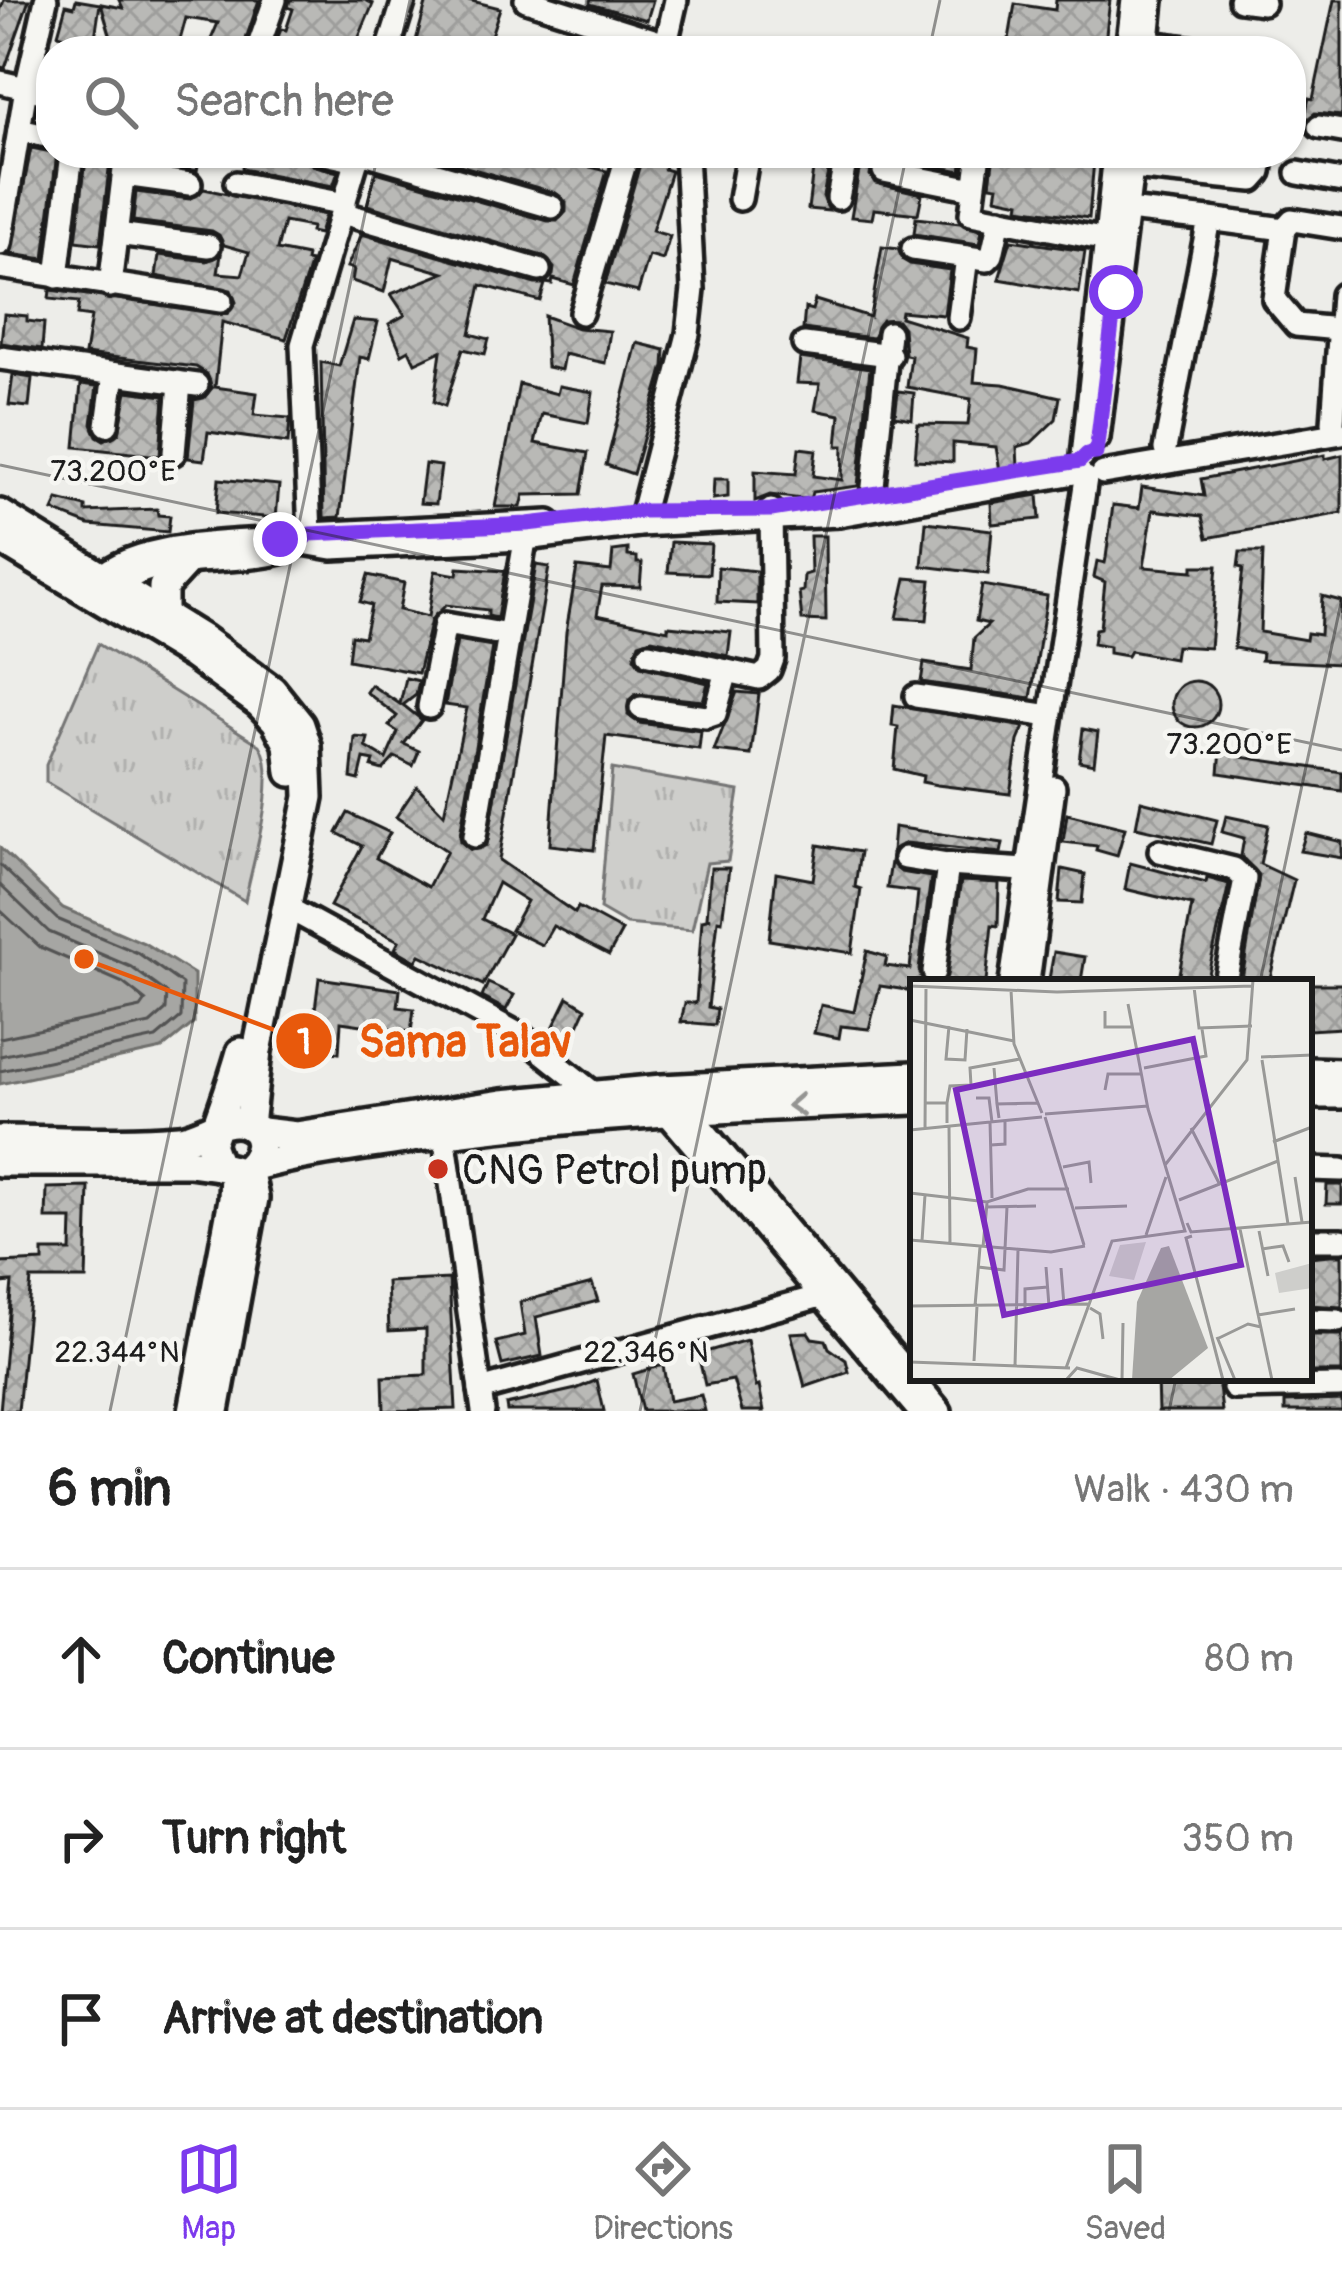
<!DOCTYPE html>
<meta charset="utf-8">
<style>
body{margin:0;font-family:Pangolin,sans-serif;background:#f6f6f6;color:#222}
.stop{position:absolute;width:36px;height:36px;margin:-27px;border:9px solid #7c3aed;border-radius:50%;background:#fff}
.stop.end{background:#7c3aed;border-color:#fff;box-shadow:0 3px 12px #0008}
.list{margin:0;padding:0;list-style:none}
h2{display:flex;justify-content:space-between;align-items:center;height:156px;margin:0;padding:0 48px;font-size:51px}
h2 small{font-size:39px;font-weight:400;color:#767676}
.list li{display:grid;grid-template-columns:78px 1fr auto;gap:36px;align-items:center;box-sizing:border-box;height:180px;padding:0 48px;border-top:3px solid #e0e0e0}
.list b{display:block;font-size:45px;white-space:nowrap}
.list em{font-size:39px;font-style:normal;color:#767676}
.icon{flex:none;width:66px;height:66px;fill:none;stroke:currentColor;stroke-width:2;stroke-linecap:round;stroke-linejoin:round}
.map{position:relative;flex:none;width:1342px;height:1411px;overflow:hidden}
.search{position:absolute;background:#fff;box-shadow:0 3px 9px #0004;left:36px;right:36px;top:36px;height:132px;display:flex;align-items:center;gap:30px;box-sizing:border-box;padding:0 42px;border-radius:48px;color:#767676;font-size:45px}
.sheet{height:696px;background:#fff}
nav{display:flex;justify-content:space-around;align-items:center;box-sizing:border-box;height:168px;border-top:3px solid #e0e0e0;background:#fff;font-size:33px;color:#767676}
nav a{display:grid;justify-items:center;gap:6px}
nav .on{color:#7c3aed}
.map>svg:first-child{display:block}
.grass{fill:url(#grass-tufts);stroke:#757574;stroke-width:3}
.water{fill:#a6a6a3;stroke:#6f6f6d;stroke-width:3}
.lines{fill:none;stroke-linecap:round;stroke-linejoin:round}
.shore{stroke:#535352;stroke-width:3}
.building{fill:url(#building-cross-hatch);stroke:#1c1c1c;stroke-width:3}
.minor-casing{stroke:#1c1c1c;stroke-width:30}
.major-casing{stroke:#1c1c1c;stroke-width:36}
.minor{stroke:#f6f6f2;stroke-width:21}
.major{stroke:#f6f6f2;stroke-width:27}
.oneway{stroke:#949492}
.route{stroke:#7c3aed;stroke-width:15}
.ticks{fill:none;stroke:#1c1c1c;stroke-width:3;stroke-opacity:0.45}
.poi-dot{fill:#c8321e;stroke:#f6f6f2;stroke-width:4.5}
.labels{text-anchor:middle;stroke-width:9;stroke-linejoin:round;paint-order:stroke}
.poi-label{font-size:42px;fill:#1c1c1c;stroke:#f6f6f2;text-anchor:start}
.inset-road{fill:none;stroke:#999997;stroke-width:3}
.view{fill:#7b2cbf;fill-opacity:0.15;stroke:#7b2cbf;stroke-width:6}
.inset-edge{fill:none;stroke:#1c1c1c;stroke-width:6}
.ticks-label{font-size:30px;text-anchor:middle;fill:#1c1c1c;stroke:#f6f6f2;stroke-width:9;stroke-linejoin:round;paint-order:stroke}
.leader{fill:none;stroke:#e8590c;stroke-width:4.5}
.callout-dot{fill:#e8590c;stroke:#f6f6f2;stroke-width:4.5}
.mark-label{font-size:36px;text-anchor:middle;font-weight:bold;fill:#fff}
.callout-label{font-size:45px;text-anchor:middle;font-weight:bold;fill:#e8590c;stroke:#f6f6f2;stroke-width:9;stroke-linejoin:round;paint-order:stroke}
</style>
<div class="map">
<svg width="1342" height="1411" viewBox="0 0 1342 1411">
<defs>
<pattern id="grass-tufts" width="24" height="20" patternUnits="userSpaceOnUse" patternTransform="scale(3)"><rect width="24" height="20" fill="#cececb"/><path d="M3 7l-1-3M5 7V3M7 7l1-3M15 17l-1-3M17 17v-4M19 17l1-3" fill="none" stroke="#b0b0ae"/></pattern>
<pattern id="building-cross-hatch" width="8" height="8" patternUnits="userSpaceOnUse" patternTransform="scale(3)"><rect width="8" height="8" fill="#b9b9b6"/><path d="M0 0l8 8M0 8l8-8" fill="none" stroke="#9e9e9c"/></pattern>
</defs>
<rect width="100%" height="100%" fill="#edede9"/>
<filter id="ink" filterUnits="userSpaceOnUse"><feTurbulence type="fractalNoise" baseFrequency=".00833" numOctaves="2"/><feDisplacementMap in="SourceGraphic" scale="24" xChannelSelector="R" yChannelSelector="G"/><feConvolveMatrix kernelMatrix="1 2 1 2 8 2 1 2 1" color-interpolation-filters="sRGB"/></filter>
<g filter="url(#ink)">
<!-- grass -->
<g class="grass">
<path d="M98,644l162,101c20,30 -8,119 -15,156l-199,-119v-17z"/>
<polygon points="612,769 739,791 728,861 707,863 692,930 626,924 600,909"/>
</g>
<!-- water -->
<polygon class="water" points="0,848 63,908 144,943 194,974 194,1023 162,1049 0,1084"/>
<g class="lines">
<!-- shore -->
<g class="shore">
<polyline points="0,865 57,919 138,953 182,984 181,1017 156,1038 0,1071"/>
<polyline points="0,885 49,932 131,967 167,993 166,1010 150,1024 0,1056"/>
<polyline points="0,910 40,947 123,983 146,1001 141,1008 0,1038"/>
</g>
</g>
<!-- building -->
<g class="building">
<polygon points="4,0 29,0 5,68 0,67 0,11"/>
<polygon points="76,0 100,4 94,44 58,34 66,5 74,7"/>
<polygon points="119,0 259,0 243,48 231,44 231,51 206,51 218,23 186,18 177,51 148,43 136,51 115,51 101,4 123,8"/>
<polygon points="290,0 365,0 373,4 353,51 281,51 274,48 281,29 286,30 293,9 288,7"/>
<polygon points="427,0 468,0 500,8 486,51 414,48"/>
<polygon points="590,0 653,0 647,20 590,4"/>
<polygon points="1056,0 1110,0 1104,51 1051,51 1052,46 1025,45 1024,51 1007,51 1015,4 1055,10"/>
<polygon points="1334,0 1342,0 1342,116 1315,113 1303,124 1309,98 1313,99"/>
<polygon points="31,148 57,153 44,259 11,254"/>
<polygon points="141,153 200,153 197,171 140,162"/>
<polygon points="243,153 306,153 312,165 338,172 333,186 242,169"/>
<polygon points="418,153 477,153 509,163 512,153 590,153 586,166 607,171 574,285 553,279 552,284 545,283 553,275 554,268 543,256 367,205 376,172 548,221 557,221 566,212 566,202 556,193"/>
<polygon points="815,153 832,153 823,196 829,211 808,209"/>
<polygon points="862,153 964,153 961,171 887,156 874,160 870,175 875,183 922,194 918,214 874,209 872,219 851,217"/>
<polygon points="994,153 1052,153 1094,160 1089,218 1019,208 1020,202 996,197 998,186 990,185"/>
<polygon points="643,154 666,161 664,169 671,171 652,231 670,236 663,260 649,256 638,292 605,284"/>
<polygon points="86,159 110,161 100,244 76,241"/>
<polygon points="204,189 325,215 319,234 310,232 311,227 284,222 277,250 307,256 306,261 311,262 286,339 222,322 215,387 257,393 254,415 290,418 288,443 208,432 204,460 188,458 194,400 204,398 212,388 207,374 196,367 85,354 91,317 77,315 79,302 49,299 50,290 227,314 236,302 231,290 156,276 159,255 207,261 221,255 218,273 242,275 249,252 224,245 219,235 212,231 133,221 136,192 189,199"/>
<polygon points="916,218 960,223 982,231 979,244 914,234"/>
<polygon points="362,234 535,284 545,284 540,301 481,285 470,334 489,339 485,354 463,349 445,406 434,402 441,351 415,363 409,350 402,354 389,324 405,315 391,294 444,273 392,258 384,292 352,281 354,269 347,267"/>
<polygon points="1011,240 1085,251 1079,293 999,279"/>
<polygon points="882,247 898,249 903,260 910,264 950,270 944,315 901,311 900,317 968,338 967,347 977,349 974,382 1003,384 1060,397 1056,419 1031,443 1017,447 1018,468 1000,471 996,447 953,443 953,462 915,460 918,424 968,425 971,399 907,387 911,356 905,355 903,328 897,320 882,320 873,338 803,329 805,308 812,310 815,300 870,317"/>
<polygon points="4,314 27,316 27,321 44,323 42,349 1,343"/>
<polygon points="544,316 578,328 610,331 605,363 564,354 561,370 547,367"/>
<polygon points="353,320 378,322 369,359 360,357 340,517 324,518 321,362 339,366"/>
<polygon points="637,343 665,350 664,366 633,474 606,465"/>
<polygon points="800,358 870,368 858,486 812,492 810,500 770,495 755,501 755,471 796,474 799,448 816,450 813,476 842,480 843,446 837,446 840,415 815,410 820,384 797,383"/>
<polygon points="13,375 32,378 29,407 9,405"/>
<polygon points="81,384 97,386 92,424 97,436 104,440 119,433 127,391 164,396 160,456 75,447"/>
<polygon points="519,384 557,394 559,386 593,392 588,423 542,414 535,443 588,453 581,494 524,495 521,507 495,507"/>
<polygon points="898,391 914,393 912,419 895,416"/>
<polygon points="1325,455 1325,459 1342,455 1342,513 1207,538 1202,516 1153,510 1144,567 1193,571 1193,566 1217,566 1210,648 1176,646 1174,659 1130,651 1127,656 1109,653 1109,647 1093,644 1095,629 1100,628 1105,582 1094,577 1097,561 1105,563 1106,558 1113,505 1139,508 1142,487 1204,496 1201,479"/>
<polygon points="425,464 441,466 436,504 420,503"/>
<polygon points="219,479 279,485 276,518 216,513"/>
<polygon points="714,479 728,479 728,497 713,499"/>
<polygon points="1038,495 1040,519 992,524 991,503"/>
<polygon points="58,500 86,507 86,512 157,509 158,515 170,516 168,532 89,525 53,511"/>
<polygon points="926,522 992,530 988,574 922,566"/>
<polygon points="810,536 825,536 826,621 802,620 799,592 803,591 804,575 811,573"/>
<polygon points="671,542 711,544 709,574 668,572"/>
<polygon points="628,549 628,556 637,557 637,563 642,563 640,587 602,586 597,615 668,630 668,626 731,632 728,656 652,639 639,643 634,657 640,666 708,683 703,701 636,694 629,700 628,715 639,723 701,731 699,749 606,736 594,850 550,845 566,632 577,567 611,571 613,551"/>
<polygon points="1240,552 1263,552 1260,632 1306,640 1307,633 1320,635 1322,596 1341,601 1339,664 1261,660 1262,653 1234,648 1243,568 1238,567"/>
<polygon points="536,565 549,567 499,860 575,913 578,907 622,931 609,955 553,926 542,945 511,930 527,901 498,883 482,919 511,934 483,985 420,955 416,961 395,949 399,941 330,906 362,846 337,833 348,813 390,833 376,858 428,887 447,851 396,817 417,786 444,814 467,708 445,705 457,641 492,647 460,835 461,842 471,850 487,845"/>
<polygon points="718,567 757,571 757,604 717,602"/>
<polygon points="458,568 505,571 497,618 488,616 488,610 446,605 431,620 418,673 348,660 351,635 364,637 371,605 360,602 368,575 404,583 399,610 428,617 435,571 457,575"/>
<polygon points="906,578 931,580 927,620 897,618"/>
<polygon points="982,585 1047,596 1031,698 921,682 924,663 971,670 974,638 989,624 976,621"/>
<polygon points="406,678 419,681 416,695 403,705 422,720 404,744 419,751 413,766 395,757 383,770 372,767 374,761 364,759 359,780 351,778 355,737 368,738 366,747 386,759 398,732 389,726 397,716 366,692 371,685 400,704"/>
<circle cx="1195" cy="704" r="23"/>
<polygon points="737,692 759,694 751,755 714,751"/>
<polygon points="894,705 1024,727 1018,741 1010,794 937,785 922,782 923,776 894,769 898,727 892,726"/>
<polygon points="1083,729 1098,732 1094,764 1079,761"/>
<polygon points="1221,749 1241,751 1241,757 1342,772 1342,791 1219,773"/>
<polygon points="1141,801 1217,820 1211,844 1136,827"/>
<polygon points="1067,814 1125,828 1117,856 1096,850 1097,846 1063,842"/>
<polygon points="1226,816 1268,825 1260,864 1294,880 1269,982 1242,979 1259,875 1241,856 1244,838 1222,832"/>
<polygon points="894,827 1003,843 1001,853 906,843 892,851"/>
<polygon points="1306,833 1342,842 1342,858 1300,851"/>
<polygon points="818,845 860,852 855,887 861,889 852,953 769,940 776,873 813,880"/>
<polygon points="891,862 901,872 931,877 919,970 923,982 913,982 913,991 880,986 869,1029 841,1026 839,1038 814,1033 821,1005 854,1012 867,951 887,957 885,966 910,969 918,892 887,888"/>
<polygon points="1130,863 1206,883 1207,878 1229,884 1206,982 1178,979 1192,905 1125,889"/>
<polygon points="711,868 729,868 722,921 718,920 708,1007 717,1009 715,1025 681,1022 685,1003 696,1003 702,920 711,918 707,917"/>
<polygon points="1062,869 1085,874 1082,903 1059,902"/>
<polygon points="961,881 999,883 998,926 992,925 986,982 945,982"/>
<polygon points="1054,952 1085,957 1081,981 1049,979"/>
<polygon points="319,978 400,990 398,1007 414,1009 411,1032 341,1022 339,1053 310,1049"/>
<polygon points="488,983 514,995 506,1010 482,997"/>
<polygon points="1309,984 1342,984 1342,1028 1309,1030"/>
<polygon points="568,997 586,1008 566,1052 548,1038"/>
<polygon points="1327,1185 1342,1185 1342,1204 1326,1204"/>
<polygon points="89,1187 86,1279 31,1279 18,1411 0,1411 12,1282 0,1283 0,1263 43,1261 43,1251 71,1251 72,1219 46,1219 47,1188"/>
<polygon points="1330,1255 1342,1255 1342,1307 1309,1305 1309,1257"/>
<polygon points="449,1279 456,1409 384,1411 383,1377 426,1375 426,1329 389,1331 387,1282"/>
<polygon points="592,1283 598,1301 536,1317 542,1356 502,1365 496,1342 525,1335 520,1302"/>
<polygon points="808,1332 812,1338 826,1340 829,1348 846,1360 849,1372 805,1387 791,1333"/>
<rect x="1309" y="1335" width="33" height="37"/>
<polygon points="747,1340 756,1387 759,1386 764,1411 742,1411 733,1380 705,1385 698,1354"/>
<polygon points="663,1365 669,1401 701,1395 705,1411 642,1411 633,1374"/>
<polygon points="1157,1378 1223,1378 1219,1387 1222,1411 1158,1411"/>
<polygon points="597,1380 604,1411 507,1411 506,1405 576,1389"/>
<polygon points="1342,1400 1342,1411 1285,1411 1285,1402"/>
</g>
<g class="lines">
<defs>
<g id="minor">
<polyline points="526,0 666,44"/>
<polyline points="1240,0 1263,3"/>
<polyline points="1128,40 1211,51"/>
<polyline points="1127,50 1133,0"/>
<polyline points="257,51 275,0"/>
<polyline points="388,51 404,0"/>
<polyline points="669,51 666,44 676,0"/>
<polyline points="1147,51 1152,0"/>
<polyline points="0,82 51,94"/>
<polyline points="1319,127 1342,131"/>
<polyline points="19,130 51,137"/>
<polyline points="321,153 357,161"/>
<polyline points="364,153 552,207"/>
<polyline points="979,153 971,214 1107,240"/>
<polyline points="1122,167 1253,180 1260,172 1263,153"/>
<polyline points="884,171 974,189"/>
<polyline points="1298,173 1342,181"/>
<polyline points="124,175 190,184"/>
<polyline points="236,183 345,204"/>
<polyline points="838,198 847,153"/>
<polyline points="740,199 748,153"/>
<polyline points="1127,210 1209,219 1165,449"/>
<polyline points="342,213 539,270"/>
<polyline points="1209,219 1284,229 1292,220 1342,228"/>
<polyline points="1284,229 1274,299 1296,325 1338,329"/>
<polyline points="117,234 209,246"/>
<polyline points="0,244 26,88 46,0"/>
<polyline points="913,249 987,260 992,255 1000,219"/>
<polyline points="0,267 221,301"/>
<polyline points="57,277 72,153"/>
<polyline points="110,286 126,153"/>
<polyline points="581,313 628,153"/>
<polyline points="959,318 967,257"/>
<polyline points="804,344 890,355"/>
<polyline points="0,358 197,385"/>
<polyline points="1333,423 1342,295"/>
<polyline points="107,425 114,374"/>
<polyline points="1098,438 1134,153"/>
<polyline points="174,453 180,383"/>
<polyline points="1083,456 1115,153"/>
<polyline points="1103,473 1342,433"/>
<polyline points="872,496 889,333"/>
<polyline points="639,525 688,334 693,289 686,153"/>
<polyline points="310,534 549,522"/>
<polyline points="303,543 332,548 525,539 639,525 839,515 1080,472"/>
<path d="M92,585c32,-41 126,-42 175,-45"/>
<path d="M111,594c43,-56 165,-15 199,-60l-8,-189 57,-192"/>
<polyline points="649,654 759,678 769,670 773,659 771,510"/>
<polyline points="916,696 1050,716"/>
<polyline points="429,707 445,624 508,635"/>
<polyline points="641,708 706,717 715,714 727,671"/>
<polyline points="475,836 527,529"/>
<polyline points="1160,851 1234,869 1245,879 1225,982"/>
<polyline points="905,858 948,865 1041,871"/>
<polyline points="286,907 522,1036 596,1095"/>
<polyline points="934,972 948,865"/>
<polyline points="1011,982 1086,478"/>
<polyline points="1028,982 1054,787"/>
<polyline points="685,1100 687,1110 940,1411"/>
<polyline points="663,1103 664,1110 919,1411"/>
<polyline points="444,1134 483,1411"/>
<polyline points="1309,1169 1342,1170"/>
<polyline points="1309,1240 1342,1240"/>
<polyline points="1309,1320 1338,1321"/>
<polyline points="1234,1388 1339,1386"/>
<polyline points="480,1390 832,1293"/>
</g>
<g id="major">
<polyline points="0,514 202,639 272,690 300,725 307,746 309,797 257,1051 249,1126 262,1132 296,1136 502,1104 662,1089 913,1076"/>
<polyline points="0,539 193,655 259,703 276,721 288,744 291,772"/>
<polyline points="163,613 163,587 186,562"/>
<polyline points="1309,1072 1342,1073"/>
<polyline points="1309,1094 1342,1094"/>
<path d="M0,1140c59,0 120,4 179,-1 20,-1 44,-22 63,-16 28,8 19,39 -1,49l-23,-6 -8,-22c11,-31 22,-60 31,-92"/>
<polyline points="0,1162 189,1162 218,1166"/>
<polyline points="193,1411 233,1199 234,1172"/>
<path d="M215,1411l39,-213 -6,-30c56,-16 114,-22 171,-31 164,-24 329,-30 494,-37"/>
</g>
</defs>
<!-- minor casing -->
<use href="#minor" class="minor-casing"/>
<!-- major casing -->
<use href="#major" class="major-casing"/>
<!-- minor -->
<use href="#minor" class="minor"/>
<!-- major -->
<use href="#major" class="major"/>
</g>
<!-- one-way arrows -->
<defs><path id="oneway-chevron" d="M-2-3.5L2.5 0L-2 3.5" fill="none" stroke-width="1.6" stroke-linecap="round" stroke-linejoin="round" transform="scale(3)"/></defs>
<use class="oneway" href="#oneway-chevron" transform="translate(796 1105) rotate(177)"/>
</g>
<g class="lines" filter="url(#ink)">
<!-- route -->
<polyline class="route" points="280,539 296,544 310,534 527,524 641,511 771,510 1080,461 1087,454 1096,453 1116,292"/>
</g>
<!-- ticks -->
<path class="ticks" d="M399,51l11,-51M929,51l11,-51M0,465l1342,285M1260,982l82,-384M110,1411l268,-1258M640,1411l267,-1258M1169,1411l7,-33"/>
<!-- markers -->
<circle class="poi-dot" cx="438" cy="1169" r="12"/>
<g class="labels">
<!-- poi labels -->
<g class="poi-label">
<text x="462" y="1184">CNG Petrol pump</text>
</g>
</g>
<!-- overview -->
<g transform="translate(910 979)">
<rect width="402" height="402" fill="#edede9"/>
<path d="M236,263l-12,38 -25,-4 11,-31zM402,284v25l-33,5 -4,-20z" fill="#cececb"/>
<path d="M259,267l39,102 -39,32h-37l5,-78 24,-54z" fill="#a6a6a3"/>
<path class="inset-road" d="M0,7l147,6 195,-6M284,8l5,41 53,-2M101,11l3,54 28,69M195,32v16h26M0,41l104,21M39,47l-3,33 19,1 2,-31M351,78l51,-2M352,81l26,164M84,89l3,36M234,89l62,-12 -4,-27M195,111l3,-16h33M66,119h13l3,24M15,124h22v20M37,124l3,-17 21,-1 -1,-17 50,-9M135,135l103,-8M135,138l39,128M89,139l-2,-14 41,-1M80,143l2,76M39,146l1,119M281,149l29,57M15,150l1,-142M0,151l132,-13M363,163l39,-15M81,166l14,-1v-23M255,186l82,-105 6,-80M153,188l26,-5 2,21M385,198l7,45M0,214l77,9 41,-13h41M269,221l99,-39M77,228l49,-1M165,229l52,-2M277,244l4,9 121,-10M330,250l32,151M349,252l9,45M236,256l20,-58M282,257l-6,2 37,142M0,261l141,12 34,-6M12,262l3,-46M73,268l4,-44M352,270l21,-3 6,16M68,288l26,3 3,-63M136,288l3,39M151,289l3,37M0,327l178,-2M65,327l5,-59M115,329v-19l23,-2M180,329l10,6 3,25M348,336l37,-6M307,358l18,43M309,359l29,-14 13,3M64,382l3,-55M0,383l160,6M105,387l3,-116M156,389l46,-127 73,-10 -37,-122 -20,-105M156,401l11,-12 43,12M212,401l1,-57"/>
<path class="view" d="M283,60l48,226 -237,50 -48,-225z"/>
<rect width="402" height="402" class="inset-edge"/>
</g>
<g class="ticks-label">
<text x="113" y="481">73.200°E</text>
<text x="1229" y="754">73.200°E</text>
<text x="117" y="1362">22.344°N</text>
<text x="646" y="1362">22.346°N</text>
</g>
<!-- callouts -->
<path class="leader" d="M84 959L304 1041"/>
<g class="callout-dot">
<circle cx="84" cy="959" r="12"/>
<circle cx="304" cy="1041" r="30"/>
</g>
<g class="mark-label">
<text x="304" y="1054">1</text>
</g>
<g class="callout-label">
<text x="465" y="1057">Sama Talav</text>
</g>
</svg>
<div class="stop" style="left:1116px;top:292px"></div>
<div class="stop end" style="left:280px;top:539px"></div>
<div class="search"><svg class="icon" aria-label="search" viewBox="0 0 24 24"><circle cx="10" cy="10" r="6"/><path d="M15 15l6 6"/></svg>Search here</div>
</div>
<section class="sheet">
<h2>6 min<small>Walk · 430 m</small></h2>
<ul class="list">
<li><svg class="icon" aria-label="ahead" viewBox="0 0 24 24"><path d="M12 20V5M6 11l6-6 6 6"/></svg><div><b>Continue</b></div><em>80 m</em></li>
<li><svg class="icon" aria-label="right" viewBox="0 0 24 24"><path d="M7 20v-9h11M14 6l5 5-5 5"/></svg><div><b>Turn right</b></div><em>350 m</em></li>
<li><svg class="icon" aria-label="arrive" viewBox="0 0 24 24"><path d="M6 21V4h12l-3 4 3 4H6"/></svg><div><b>Arrive at destination</b></div></li>
</ul>
</section>
<nav>
<a class="on"><svg class="icon" aria-label="map" viewBox="0 0 24 24"><path d="M3 6l6-2 6 2 6-2v14l-6 2-6-2-6 2zM9 4v14M15 6v14"/></svg>Map</a>
<a><svg class="icon" aria-label="directions" viewBox="0 0 24 24"><path d="M12 3l9 9-9 9-9-9zM9 14v-3h6M13 9l2 2-2 2"/></svg>Directions</a>
<a><svg class="icon" aria-label="saved" viewBox="0 0 24 24"><path d="M7 4h10v16l-5-4-5 4z"/></svg>Saved</a>
</nav>
